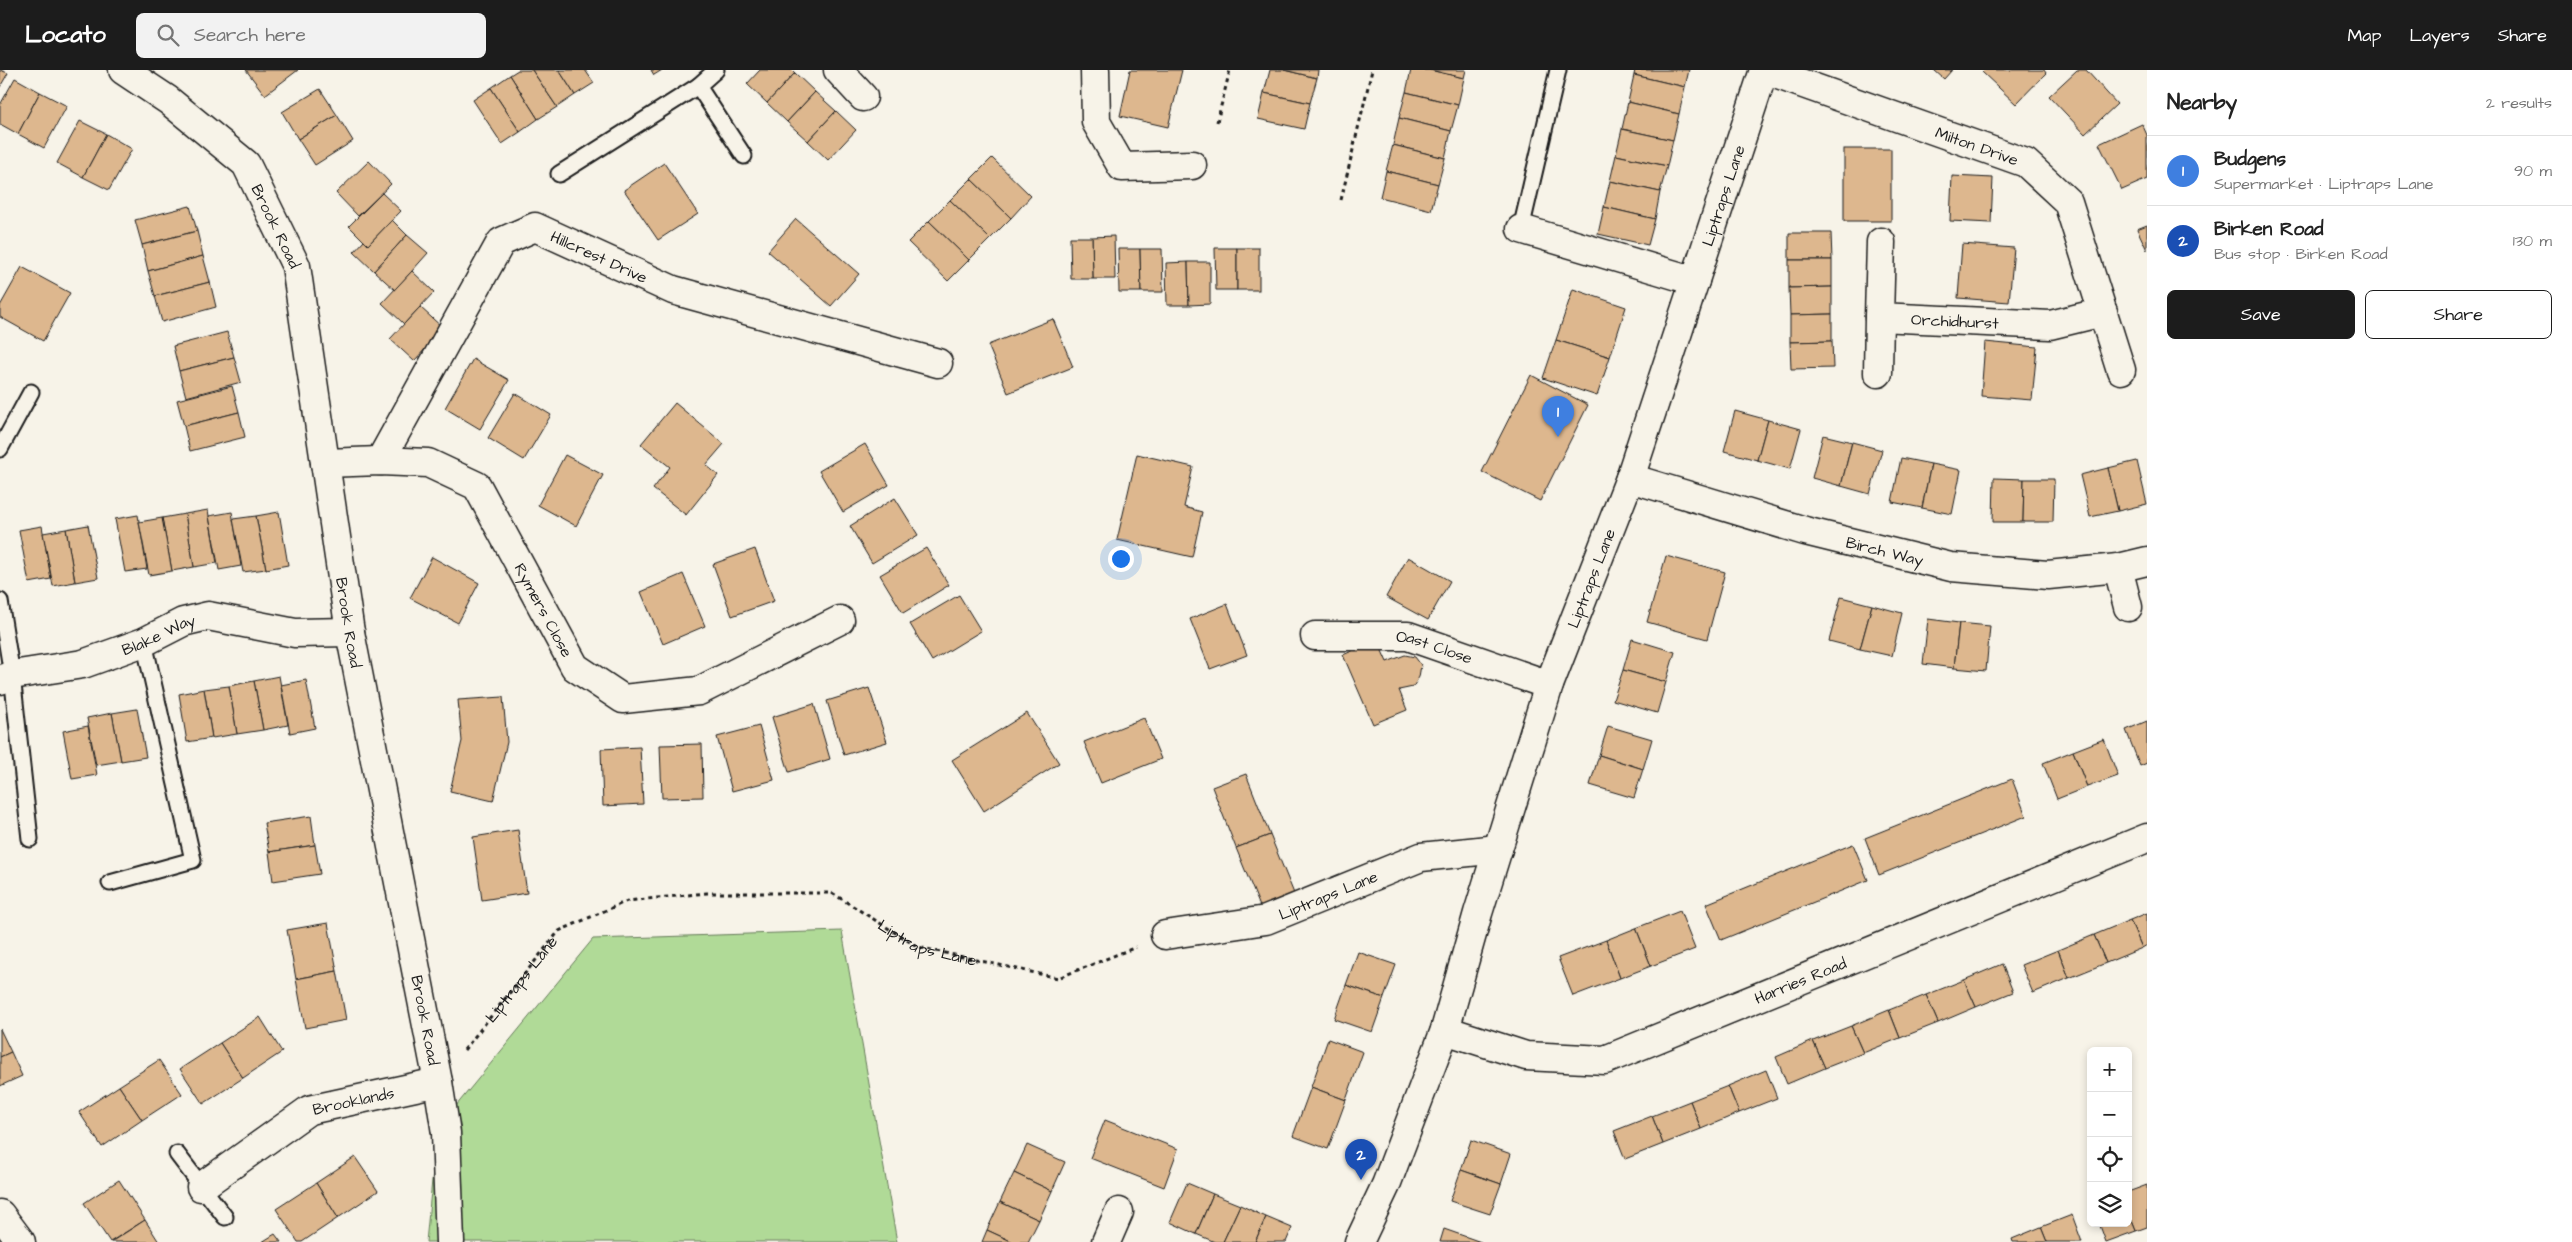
<!DOCTYPE html>
<meta charset="utf-8">
<style>
body{margin:0;font-family:"Architects Daughter",sans-serif;background:#f2f2f2;color:#222}
.controls{position:absolute;right:15px;bottom:15px;display:grid;overflow:hidden;border-radius:8px;box-shadow:0 2px 8px #0003}
.controls button{width:45px;height:45px;display:grid;place-items:center;padding:0;border:0;border-bottom:1px solid #e0e0e0;background:#fff;color:#222;font:25px sans-serif}
.you{position:absolute;left:1120px;top:488px;width:18px;height:18px;margin:-12px;border:4px solid #fff;border-radius:50%;background:#1a73e8;box-shadow:0 0 0 8px #1a73e833}
.badge{display:grid;place-items:center;width:32px;height:32px;border-radius:50%;background:#1c1c1c;color:#fff;font-size:16px;font-weight:700}
.pin{position:absolute;translate:-50% -41px;filter:drop-shadow(0 1px 2px #0008)}
.pin::after{content:'';position:absolute;top:26px;width:18px;height:15px;background:inherit;clip-path:polygon(0 0,100% 0,50% 100%)}
.list{margin:0;padding:0;list-style:none}
h2{display:flex;justify-content:space-between;align-items:center;height:65px;margin:0;padding:0 20px;font-size:21px}
h2 small{font-size:16px;font-weight:400;color:#767676}
.list li{display:grid;grid-template-columns:32px 1fr auto;gap:15px;align-items:center;box-sizing:border-box;height:70px;padding:0 20px;border-top:1px solid #e0e0e0}
.list b{display:block;font-size:19px;white-space:nowrap}
.list p{margin:0;font-size:16px;white-space:nowrap;color:#767676}
.list em{font-size:16px;font-style:normal;color:#767676}
.actions{display:flex;gap:10px;padding:15px 20px}
.actions a{flex:1;padding:11px 0;border:1px solid #1c1c1c;border-radius:8px;text-align:center;font-size:18px;color:#1c1c1c}
.actions .main{background:#1c1c1c;color:#fff}
.icon{flex:none;width:28px;height:28px;fill:none;stroke:currentColor;stroke-width:2;stroke-linecap:round;stroke-linejoin:round}
.map{position:relative;flex:none;width:2147px;height:1172px;overflow:hidden}
header{display:flex;align-items:center;gap:30px;box-sizing:border-box;height:70px;padding:0 25px;background:#1c1c1c;color:#fff}
header strong{font-size:24px}
nav{display:flex;gap:28px;margin-inline-start:auto;font-size:18px}
.search{width:350px;height:45px;background:#f2f2f2;display:flex;align-items:center;gap:12px;box-sizing:border-box;padding:0 18px;border-radius:8px;color:#767676;font-size:19px}
main{display:flex}
aside{flex:1;background:#fff}
.map>svg:first-child{display:block}
.green{fill:#b0da97;stroke:#667b5a}
.building{fill:#ddb78e;stroke:#1c1c1c}
.lines{fill:none;stroke-linecap:round;stroke-linejoin:round}
.service-casing{stroke:#1c1c1c;stroke-width:19}
.minor-casing{stroke:#1c1c1c;stroke-width:31}
.tertiary-casing{stroke:#1c1c1c;stroke-width:31}
.path{stroke:#1c1c1c;stroke-width:3;stroke-dasharray:4 4;stroke-linecap:butt}
.service{stroke:#f7f3e8;stroke-width:15}
.minor{stroke:#f7f3e8;stroke-width:28}
.tertiary{stroke:#f7f3e8;stroke-width:28}
.labels{text-anchor:middle;stroke-width:5;stroke-linejoin:round;paint-order:stroke}
.street-label{font-size:16px;fill:#1c1c1c;stroke:#f7f3e8}
</style>
<header>
<strong>Locato</strong>
<div class="search"><svg class="icon" aria-label="search" viewBox="0 0 24 24"><circle cx="10" cy="10" r="6"/><path d="M15 15l6 6"/></svg>Search here</div>
<nav><a>Map</a><a>Layers</a><a>Share</a></nav>
</header>
<main>
<div class="map">
<svg width="2147" height="1172" viewBox="0 0 2147 1172">
<rect width="100%" height="100%" fill="#f7f3e8"/>
<filter id="ink" filterUnits="userSpaceOnUse"><feTurbulence type="fractalNoise" baseFrequency=".02" numOctaves="2"/><feDisplacementMap in="SourceGraphic" scale="10" xChannelSelector="R" yChannelSelector="G"/><feConvolveMatrix kernelMatrix="1 2 1 2 8 2 1 2 1" color-interpolation-filters="sRGB"/></filter>
<g filter="url(#ink)">
<!-- green -->
<polygon class="green" points="842,861 897,1172 426,1172 437,1059 593,869"/>
<!-- building -->
<g class="building">
<polygon points="0,0 8,3 0,17"/>
<polygon points="246,0 298,0 265,25"/>
<polygon points="518,0 532,0 557,37 538,49 510,5"/>
<polygon points="532,0 559,0 575,25 557,37"/>
<polygon points="559,0 585,0 594,13 575,25"/>
<polygon points="651,0 662,0 654,5"/>
<polygon points="760,0 792,0 795,3 767,33 747,14"/>
<polygon points="1130,0 1182,0 1168,57 1120,46"/>
<polygon points="1270,0 1284,0 1317,8 1310,33 1264,23"/>
<polygon points="1284,0 1318,0 1317,8"/>
<polygon points="1411,0 1430,0 1464,8 1458,35 1406,22"/>
<polygon points="1430,0 1466,0 1464,8"/>
<polygon points="1635,0 1689,0 1685,17 1634,5"/>
<polygon points="1934,0 1952,0 1944,9"/>
<polygon points="1984,0 2044,0 2046,3 2016,34 1982,2"/>
<polygon points="2077,0 2086,0 2117,34 2085,64 2049,26"/>
<polygon points="795,3 815,22 787,52 767,33"/>
<polygon points="510,5 538,49 520,62 491,18"/>
<polygon points="1634,5 1685,17 1679,44 1628,32"/>
<polygon points="15,8 40,22 18,64 0,54 0,35"/>
<polygon points="491,18 520,62 502,74 473,30"/>
<polygon points="320,19 337,45 298,69 282,42"/>
<polygon points="40,22 67,36 44,78 18,64"/>
<polygon points="815,22 836,41 808,71 787,52"/>
<polygon points="1406,22 1458,35 1451,61 1399,48"/>
<polygon points="1264,23 1310,33 1304,59 1258,49"/>
<polygon points="1628,32 1679,44 1673,70 1622,59"/>
<polygon points="836,41 856,60 828,90 808,71"/>
<polygon points="337,45 353,71 315,95 298,69"/>
<polygon points="1399,48 1451,61 1445,88 1393,75"/>
<polygon points="80,51 106,64 83,107 57,93"/>
<polygon points="2142,54 2147,65 2147,109 2122,120 2099,74"/>
<polygon points="1622,59 1673,70 1667,96 1616,85"/>
<polygon points="106,64 132,79 109,120 83,107"/>
<polygon points="1393,75 1445,88 1438,114 1386,101"/>
<rect x="1844" y="79" width="47" height="72"/>
<polygon points="1616,85 1667,96 1660,122 1610,111"/>
<polygon points="992,88 1031,126 1011,148 971,109"/>
<polygon points="369,91 391,114 358,146 336,123"/>
<polygon points="664,93 698,144 658,170 624,120"/>
<polygon points="1386,101 1438,114 1431,140 1380,127"/>
<polygon points="1952,106 1993,108 1991,153 1950,151"/>
<polygon points="971,109 1011,148 990,169 950,130"/>
<polygon points="1610,111 1660,122 1655,149 1604,137"/>
<polygon points="382,123 401,141 368,175 349,156"/>
<polygon points="950,130 990,169 969,190 929,151"/>
<polygon points="190,136 197,161 142,175 135,150"/>
<polygon points="1604,137 1655,149 1648,175 1598,164"/>
<polygon points="796,149 859,204 831,236 768,181"/>
<polygon points="392,150 407,165 374,201 354,182 364,171 368,175"/>
<polygon points="929,151 969,190 948,211 908,172"/>
<polygon points="2147,155 2147,180 2137,159"/>
<polygon points="197,161 203,186 148,201 142,175"/>
<polygon points="1789,163 1831,163 1832,190 1789,190"/>
<polygon points="407,165 428,183 395,220 374,201"/>
<polygon points="1114,166 1115,209 1093,209 1092,167"/>
<polygon points="1070,167 1092,167 1093,209 1071,209"/>
<polygon points="1962,174 2014,178 2009,232 1958,228"/>
<polygon points="1215,178 1237,178 1237,220 1216,220"/>
<rect x="1237" y="178" width="22" height="42"/>
<polygon points="1118,179 1140,179 1141,222 1119,222"/>
<polygon points="1140,179 1162,179 1163,222 1141,222"/>
<polygon points="203,186 210,212 155,226 148,201"/>
<polygon points="1789,190 1832,190 1832,217 1789,218"/>
<polygon points="1188,192 1189,235 1167,235 1166,193"/>
<polygon points="1188,192 1210,192 1210,234 1189,235"/>
<polygon points="22,197 70,223 43,271 0,247 0,236"/>
<polygon points="412,201 434,222 404,254 382,233"/>
<polygon points="210,212 216,237 162,252 155,226"/>
<polygon points="1832,217 1832,244 1790,245 1789,218"/>
<polygon points="1573,219 1626,237 1610,287 1556,270"/>
<polygon points="420,237 444,259 414,291 390,269"/>
<polygon points="1832,244 1832,271 1790,272 1790,245"/>
<polygon points="1053,249 1073,297 1008,323 988,275"/>
<polygon points="227,262 234,287 179,301 173,276"/>
<polygon points="1556,270 1610,287 1597,326 1543,308"/>
<polygon points="1832,271 1833,298 1791,299 1790,272"/>
<polygon points="1985,272 2037,277 2032,330 1981,326"/>
<polygon points="234,287 241,312 186,327 179,301"/>
<polygon points="473,289 509,310 480,359 445,338"/>
<polygon points="1531,305 1588,335 1540,431 1482,402"/>
<polygon points="232,316 239,342 184,356 177,330"/>
<polygon points="515,323 551,345 524,390 488,368"/>
<polygon points="675,333 724,374 706,395 718,405 686,445 653,419 670,397 641,374"/>
<polygon points="1735,341 1768,350 1757,390 1724,381"/>
<polygon points="239,342 245,367 190,381 184,356"/>
<polygon points="1768,350 1801,359 1790,399 1757,390"/>
<polygon points="1823,365 1852,372 1841,416 1812,408"/>
<polygon points="1852,372 1882,380 1870,424 1841,416"/>
<polygon points="865,374 889,415 843,442 819,401"/>
<polygon points="1137,384 1193,397 1184,437 1202,442 1192,487 1117,470"/>
<polygon points="565,385 603,405 576,456 538,435"/>
<polygon points="1901,388 1931,394 1922,438 1892,432"/>
<polygon points="2137,391 2147,434 2118,441 2108,398"/>
<polygon points="1931,394 1961,400 1952,444 1922,438"/>
<polygon points="2108,398 2118,441 2090,447 2080,405"/>
<polygon points="1994,408 2024,409 2023,452 1993,452"/>
<polygon points="2024,409 2054,409 2053,452 2023,452"/>
<polygon points="895,428 918,465 872,493 850,456"/>
<polygon points="208,440 217,493 194,497 185,444"/>
<polygon points="232,442 241,496 219,500 209,446"/>
<polygon points="279,442 288,495 266,499 256,446"/>
<polygon points="185,444 194,497 172,501 162,448"/>
<polygon points="138,445 147,499 125,502 115,449"/>
<polygon points="256,446 266,499 243,502 233,449"/>
<polygon points="162,448 172,501 149,505 139,452"/>
<polygon points="88,455 98,508 75,512 66,459"/>
<polygon points="42,456 51,509 29,513 19,460"/>
<polygon points="66,459 75,512 53,516 43,463"/>
<polygon points="926,478 949,515 903,543 880,505"/>
<polygon points="755,479 774,531 732,546 713,494"/>
<polygon points="1666,486 1725,502 1707,569 1647,552"/>
<polygon points="432,487 479,513 458,553 410,528"/>
<polygon points="1408,487 1450,511 1428,550 1386,527"/>
<polygon points="683,504 705,556 663,574 641,522"/>
<polygon points="959,525 981,561 932,591 910,554"/>
<polygon points="1841,527 1872,535 1860,579 1829,571"/>
<polygon points="1227,534 1247,585 1210,599 1190,549"/>
<polygon points="1872,535 1902,543 1892,586 1860,579"/>
<polygon points="1928,549 1959,553 1954,598 1923,594"/>
<polygon points="1959,553 1990,556 1986,601 1954,598"/>
<polygon points="1632,569 1675,582 1666,612 1623,600"/>
<polygon points="1377,570 1387,592 1405,585 1415,587 1421,595 1419,607 1413,617 1399,620 1407,640 1373,654 1343,585"/>
<polygon points="1623,600 1666,612 1657,643 1613,630"/>
<polygon points="279,606 288,655 263,660 254,611"/>
<polygon points="306,610 315,658 290,663 281,615"/>
<polygon points="254,611 263,660 237,664 229,616"/>
<polygon points="229,616 237,664 212,668 204,619"/>
<polygon points="869,618 887,672 844,685 827,631"/>
<polygon points="204,619 212,668 187,672 179,624"/>
<polygon points="503,627 507,672 493,731 450,721 462,671 458,630"/>
<polygon points="814,634 830,689 789,702 772,647"/>
<polygon points="137,639 146,687 121,691 112,643"/>
<polygon points="112,643 121,691 96,695 87,648"/>
<polygon points="1027,643 1059,693 984,741 952,690"/>
<polygon points="1144,648 1161,689 1101,713 1084,672"/>
<polygon points="2147,651 2147,693 2140,696 2126,660"/>
<polygon points="88,656 97,705 72,709 63,661"/>
<polygon points="759,656 774,710 732,721 717,667"/>
<polygon points="1608,656 1652,669 1643,699 1599,685"/>
<polygon points="2104,669 2118,706 2087,717 2073,681"/>
<polygon points="702,674 703,727 662,728 660,675"/>
<polygon points="640,677 643,734 603,736 601,679"/>
<polygon points="2073,681 2087,717 2057,729 2043,693"/>
<polygon points="1599,685 1643,699 1634,728 1590,715"/>
<polygon points="1246,704 1270,765 1236,778 1212,717"/>
<polygon points="2012,709 2026,746 1879,805 1865,768"/>
<polygon points="311,746 315,775 269,782 264,753"/>
<polygon points="518,760 527,823 482,830 473,767"/>
<polygon points="1270,765 1295,826 1261,839 1236,778"/>
<polygon points="1853,774 1868,810 1721,870 1706,834"/>
<polygon points="315,775 320,804 273,811 269,782"/>
<polygon points="1680,841 1695,879 1651,896 1636,858"/>
<polygon points="2147,843 2147,875 2142,878 2130,850"/>
<polygon points="2130,850 2142,878 2106,893 2094,865"/>
<polygon points="328,853 337,901 296,909 287,860"/>
<polygon points="1636,858 1651,896 1620,908 1606,870"/>
<polygon points="2094,865 2106,893 2069,908 2058,880"/>
<polygon points="1606,870 1620,908 1573,926 1558,888"/>
<polygon points="2058,880 2069,908 2033,923 2021,895"/>
<polygon points="1358,882 1396,895 1384,928 1346,915"/>
<polygon points="2002,894 2013,922 1976,937 1964,910"/>
<polygon points="337,901 346,950 305,958 296,909"/>
<polygon points="1964,910 1976,937 1938,953 1926,925"/>
<polygon points="1346,915 1384,928 1372,962 1334,949"/>
<polygon points="1926,925 1938,953 1900,968 1889,940"/>
<polygon points="1889,940 1900,968 1863,983 1851,956"/>
<polygon points="260,947 282,982 243,1008 220,973"/>
<polygon points="1851,956 1863,983 1825,998 1813,971"/>
<polygon points="0,959 11,982 0,987"/>
<polygon points="1328,969 1363,982 1346,1030 1311,1017"/>
<polygon points="1813,971 1825,998 1787,1014 1776,987"/>
<polygon points="220,973 243,1008 203,1034 180,999"/>
<polygon points="11,982 22,1006 0,1016 0,987"/>
<polygon points="159,990 182,1024 142,1050 119,1016"/>
<polygon points="1766,1000 1777,1028 1739,1043 1728,1016"/>
<polygon points="119,1016 142,1050 102,1077 79,1042"/>
<polygon points="1728,1016 1739,1043 1701,1059 1690,1031"/>
<polygon points="1311,1017 1346,1030 1328,1079 1293,1066"/>
<polygon points="1690,1031 1701,1059 1663,1074 1652,1046"/>
<polygon points="1652,1046 1663,1074 1625,1089 1614,1061"/>
<polygon points="1105,1050 1178,1079 1164,1117 1090,1088"/>
<polygon points="1471,1070 1511,1084 1501,1114 1461,1100"/>
<polygon points="1027,1075 1065,1092 1052,1121 1014,1103"/>
<polygon points="355,1087 378,1121 338,1148 316,1113"/>
<polygon points="1461,1100 1501,1114 1490,1144 1450,1131"/>
<polygon points="1014,1103 1052,1121 1039,1150 1000,1132"/>
<polygon points="119,1110 145,1150 110,1172 84,1133"/>
<polygon points="316,1113 338,1148 302,1172 298,1172 276,1139"/>
<polygon points="1187,1113 1213,1124 1196,1164 1170,1152"/>
<polygon points="2147,1115 2147,1157 2136,1161 2128,1141 2128,1122"/>
<polygon points="1213,1124 1240,1135 1223,1172 1215,1172 1196,1164"/>
<polygon points="1000,1132 1039,1150 1028,1172 1013,1172 987,1160"/>
<polygon points="1240,1135 1266,1147 1255,1172 1223,1172"/>
<polygon points="2128,1141 2136,1161 2106,1172 2099,1153 2128,1153"/>
<polygon points="2072,1145 2082,1172 2047,1172 2041,1157"/>
<polygon points="1266,1147 1292,1158 1286,1172 1255,1172"/>
<polygon points="145,1150 159,1172 111,1172"/>
<polygon points="2041,1157 2047,1172 2013,1172 2012,1169"/>
<polygon points="1444,1159 1481,1172 1440,1172"/>
<polygon points="987,1160 1013,1172 982,1172"/>
<polygon points="275,1164 281,1172 262,1172"/>
</g>
<g class="lines">
<defs>
<g id="service">
<polyline points="698,16 744,86"/>
<polyline points="559,104 698,16 716,0"/>
<polyline points="1521,159 1558,0"/>
<polyline points="0,379 31,322"/>
<polyline points="0,531 12,605 30,769"/>
<polyline points="110,813 193,790 144,572"/>
<polyline points="177,1084 225,1147"/>
</g>
<g id="minor">
<path id="s2" d="M123,0l45,30 78,64 50,102 54,366 88,450 8,51 4,109"/>
<polyline points="838,0 863,27"/>
<polyline points="1095,0 1096,52 1122,97 1192,95"/>
<path id="s3" d="M1764,0l262,93 42,39 53,168"/>
<polyline points="1521,159 1695,211"/>
<path id="s4" d="M1881,172l-2,75 171,8 53,-13"/>
<polyline points="1878,303 1879,247"/>
<path id="s5" d="M380,391l121,-219 34,-15 138,63 265,73"/>
<path id="s6" d="M325,393l55,-2 48,2 49,23 98,181 48,32 76,-8 141,-71"/>
<path id="s7" d="M1630,408l175,53 146,36 97,8 70,-7 29,-7"/>
<polyline points="2118,498 2128,537"/>
<path id="s8" d="M1315,566h93l141,49"/>
<path id="s9" d="M0,610l12,-5 71,-11 61,-22 39,-20 25,-6 87,17 55,-1"/>
<path id="s10" d="M1165,865l101,-15 155,-63 77,-8"/>
<path id="s11" d="M1445,960l81,26 79,4 542,-222"/>
<path id="s12" d="M201,1117l108,-77 129,-28"/>
<polyline points="1106,1172 1119,1142"/>
</g>
<g id="tertiary">
<polyline points="0,1144 21,1172"/>
<path id="s13" d="M1359,1172l27,-57 59,-155 33,-117 71,-228 81,-207 134,-408"/>
</g>
</defs>
<!-- service casing -->
<use href="#service" class="service-casing"/>
<!-- minor casing -->
<use href="#minor" class="minor-casing"/>
<!-- tertiary casing -->
<use href="#tertiary" class="tertiary-casing"/>
<!-- path -->
<g class="path">
<polyline points="1217,52 1230,0"/>
<polyline points="1341,130 1372,0"/>
<path id="s1" d="M464,980l95,-119 68,-30 80,-8h125l86,54 140,31 78,-31"/>
</g>
<!-- service -->
<use href="#service" class="service"/>
<!-- minor -->
<use href="#minor" class="minor"/>
<!-- tertiary -->
<use href="#tertiary" class="tertiary"/>
</g>
</g>
<g class="labels">
<!-- street labels -->
<g class="street-label">
<text dy="6" stroke="none"><textPath href="#s3" startOffset="226">Milton Drive</textPath></text>
<text dy="6" stroke="none"><textPath href="#s13" startOffset="1109">Liptraps Lane</textPath></text>
<text dy="6" stroke="none"><textPath href="#s2" startOffset="224">Brook Road</textPath></text>
<text dy="6" stroke="none"><textPath href="#s5" startOffset="358">Hillcrest Drive</textPath></text>
<text dy="6" stroke="none"><textPath href="#s4" startOffset="151">Orchidhurst</textPath></text>
<text dy="6" stroke="none"><textPath href="#s7" startOffset="265">Birch Way</textPath></text>
<text dy="6" stroke="none"><textPath href="#s13" startOffset="704">Liptraps Lane</textPath></text>
<text dy="6" stroke="none"><textPath href="#s6" startOffset="298">Rymers Close</textPath></text>
<text dy="6" stroke="none"><textPath href="#s2" startOffset="629">Brook Road</textPath></text>
<text dy="6" stroke="none"><textPath href="#s9" startOffset="166">Blake Way</textPath></text>
<text dy="6" stroke="none"><textPath href="#s8" startOffset="121">Oast Close</textPath></text>
<text dy="6" stroke="none"><textPath href="#s10" startOffset="169">Liptraps Lane</textPath></text>
<text dy="6" stroke="none"><textPath href="#s1" startOffset="541">Liptraps Lane</textPath></text>
<text dy="6" stroke="none"><textPath href="#s1" startOffset="91">Liptraps Lane</textPath></text>
<text dy="6" stroke="none"><textPath href="#s11" startOffset="375">Harries Road</textPath></text>
<text dy="6" stroke="none"><textPath href="#s2" startOffset="1034">Brook Road</textPath></text>
<text dy="6" stroke="none"><textPath href="#s12" startOffset="178">Brooklands</textPath></text>
</g>
</g>
</svg>
<div class="controls">
<button>+</button>
<button>−</button>
<button><svg class="icon" aria-label="locate" viewBox="0 0 24 24"><circle cx="12" cy="12" r="6"/><path d="M12 2v4M12 18v4M2 12h4M18 12h4"/></svg></button>
<button><svg class="icon" aria-label="layers" viewBox="0 0 24 24"><path d="M12 4l9 5-9 5-9-5zM3 14l9 5 9-5"/></svg></button>
</div>
<div class="you"></div>
<div class="pin badge" style="left:1558px;top:367px;background:#3f7fe0">1</div>
<div class="pin badge" style="left:1361px;top:1110px;background:#1a4fb4">2</div>
</div>
<aside>
<h2>Nearby<small>2 results</small></h2>
<ul class="list">
<li><span class="badge" style="background:#3f7fe0">1</span><div><b>Budgens</b><p>Supermarket · Liptraps Lane</p></div><em>90 m</em></li>
<li><span class="badge" style="background:#1a4fb4">2</span><div><b>Birken Road</b><p>Bus stop · Birken Road</p></div><em>130 m</em></li>
</ul>
<div class="actions"><a class="main">Save</a><a>Share</a></div>
</aside>
</main>
